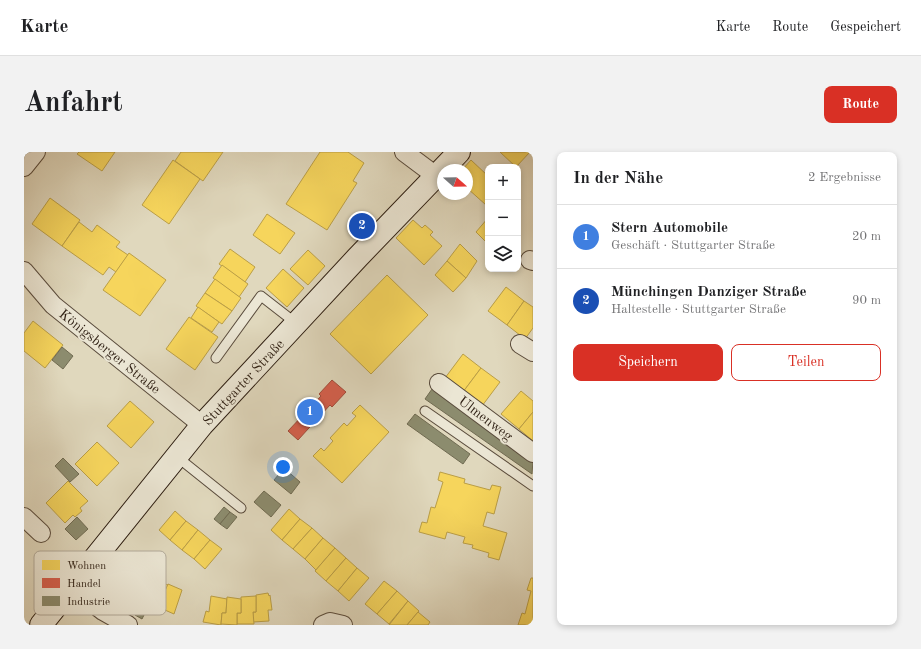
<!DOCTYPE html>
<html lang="de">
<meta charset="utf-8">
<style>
body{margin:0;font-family:"Old Standard TT",serif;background:#f2f2f2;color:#202124}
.controls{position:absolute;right:12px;top:12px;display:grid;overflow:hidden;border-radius:8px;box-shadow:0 2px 6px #0003}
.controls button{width:36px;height:36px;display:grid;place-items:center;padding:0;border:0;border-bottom:1px solid #e0e0e0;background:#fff;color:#202124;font:20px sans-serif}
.compass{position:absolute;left:413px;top:12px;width:36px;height:36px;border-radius:50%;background:#fff;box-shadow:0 2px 6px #0003;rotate:110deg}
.you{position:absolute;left:259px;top:315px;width:14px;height:14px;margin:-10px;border:3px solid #fff;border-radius:50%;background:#1a73e8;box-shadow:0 0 0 6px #1a73e833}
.badge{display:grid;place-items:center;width:26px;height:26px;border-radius:50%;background:#d93025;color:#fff;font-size:13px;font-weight:700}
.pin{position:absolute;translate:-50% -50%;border:2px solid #fff;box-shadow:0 1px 4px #0006}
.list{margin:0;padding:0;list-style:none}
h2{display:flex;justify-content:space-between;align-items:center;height:52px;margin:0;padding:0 16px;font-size:17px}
h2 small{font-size:13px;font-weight:400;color:#757577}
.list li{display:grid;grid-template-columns:26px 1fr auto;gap:12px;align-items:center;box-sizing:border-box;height:64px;padding:0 16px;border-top:1px solid #e0e0e0}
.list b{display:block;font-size:15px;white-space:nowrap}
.list p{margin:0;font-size:13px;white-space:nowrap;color:#757577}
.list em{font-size:13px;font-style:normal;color:#757577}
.actions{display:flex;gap:8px;padding:12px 16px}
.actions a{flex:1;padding:9px 0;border:1px solid #d93025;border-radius:8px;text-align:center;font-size:14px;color:#d93025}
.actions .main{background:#d93025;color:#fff}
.icon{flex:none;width:22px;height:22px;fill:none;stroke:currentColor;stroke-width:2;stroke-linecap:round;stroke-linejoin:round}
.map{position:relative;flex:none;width:509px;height:473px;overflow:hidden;border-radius:8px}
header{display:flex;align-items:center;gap:24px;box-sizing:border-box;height:56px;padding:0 20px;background:#fff;border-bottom:1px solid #e0e0e0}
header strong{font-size:19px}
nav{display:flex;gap:22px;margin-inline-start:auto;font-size:14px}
.intro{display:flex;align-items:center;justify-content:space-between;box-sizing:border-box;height:96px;padding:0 24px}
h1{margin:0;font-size:28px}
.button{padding:10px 18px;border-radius:8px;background:#d93025;color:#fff;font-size:14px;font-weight:700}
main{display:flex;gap:24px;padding:0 24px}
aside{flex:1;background:#fff;border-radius:8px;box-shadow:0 2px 6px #0003}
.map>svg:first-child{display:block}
.homes{fill:#f6d55c;stroke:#ba9e46}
.shops{fill:#d6604d;stroke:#a34c3b}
.industry{fill:#8c8c6e;stroke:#706b52}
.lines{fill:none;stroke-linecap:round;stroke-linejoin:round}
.lane-casing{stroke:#5a4c3d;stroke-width:11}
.street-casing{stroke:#5a4c3d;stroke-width:20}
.secondary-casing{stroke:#2d1e12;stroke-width:24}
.lane{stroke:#ebe6d4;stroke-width:9}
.street{stroke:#ebe6d4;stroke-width:18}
.secondary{stroke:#ebe6d4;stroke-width:22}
.labels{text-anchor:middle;stroke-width:4;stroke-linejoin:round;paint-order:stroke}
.street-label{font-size:14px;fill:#2d1e12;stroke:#ebe6d4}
.key{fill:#ebe6d4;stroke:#b2aa9a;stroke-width:1}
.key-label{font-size:11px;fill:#2d1e12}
</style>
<header>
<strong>Karte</strong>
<nav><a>Karte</a><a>Route</a><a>Gespeichert</a></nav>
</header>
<div class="intro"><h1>Anfahrt</h1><a class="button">Route</a></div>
<main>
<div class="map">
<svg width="509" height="473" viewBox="0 0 509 473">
<rect width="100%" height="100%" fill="#e0d8bd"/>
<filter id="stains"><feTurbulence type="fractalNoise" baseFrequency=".005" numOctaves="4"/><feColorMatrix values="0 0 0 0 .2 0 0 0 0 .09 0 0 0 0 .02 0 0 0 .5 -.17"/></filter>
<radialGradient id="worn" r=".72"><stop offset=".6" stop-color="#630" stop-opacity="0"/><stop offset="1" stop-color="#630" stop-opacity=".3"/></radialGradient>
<!-- homes -->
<g class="homes">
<polygon points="55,0 91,0 78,19 53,2"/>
<polygon points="157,0 199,0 179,29 151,9"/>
<polygon points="296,0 324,0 340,11 329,29 333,31 303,78 262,52"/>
<polygon points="476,0 506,0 492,15"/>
<polygon points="149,8 176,27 145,72 118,53"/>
<polygon points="447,8 464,24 464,51 462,53 443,36 443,18 438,18"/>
<polygon points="26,46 56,68 38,94 8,72"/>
<polygon points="243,62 271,81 256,102 229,83"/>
<polygon points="464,66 464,90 463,91 452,80"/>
<polygon points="389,68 398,76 401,73 409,80 406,83 418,94 400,113 372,86"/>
<polygon points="55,70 68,80 73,73 96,90 92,95 104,103 92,120 85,115 79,123 38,94"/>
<polygon points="436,92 453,109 442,126 423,109"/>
<polygon points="206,97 231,115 221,130 195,112"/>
<polygon points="284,98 301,114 284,133 266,117"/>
<polygon points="105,101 142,128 116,164 79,138"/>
<polygon points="423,109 442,126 429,140 411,123"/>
<polygon points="198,113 224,132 215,145 189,126"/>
<polygon points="259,117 280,136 263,155 242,136"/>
<polygon points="363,123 404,163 347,222 306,182"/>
<polygon points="191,127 217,146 208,159 181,141"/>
<polygon points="482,135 500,149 483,173 464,159"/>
<polygon points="181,141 208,159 198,172 172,154"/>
<polygon points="500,149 509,155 509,176 501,187 483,173"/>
<polygon points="174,155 195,170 188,180 167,166"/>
<polygon points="165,165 194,185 171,218 142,197"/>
<polygon points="9,169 39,193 21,216 0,199 0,181"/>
<polygon points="439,202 457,216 439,240 421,226"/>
<polygon points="457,216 476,230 458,254 439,240"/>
<polygon points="497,239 509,249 509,260 495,277 477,262"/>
<polygon points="106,249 130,270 107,296 83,274"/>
<polygon points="336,253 365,280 318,331 289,304 297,296 300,299 309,289 306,286 320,271 323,274 332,264 328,261"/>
<polygon points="509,260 509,289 495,277"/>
<polygon points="73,290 95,311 73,334 51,312"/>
<polygon points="416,320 441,327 440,331 466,338 468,333 477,335 470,362 463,360 459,374 483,381 475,408 464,405 465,401 448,396 449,393 439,391 441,385 423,380 421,387 395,380 398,370 403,371 407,355 411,356 419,330 414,328"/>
<polygon points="44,329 64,349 56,356 58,359 51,365 49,363 41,371 22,351"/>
<polygon points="265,357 276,367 258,388 247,378"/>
<polygon points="151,359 162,369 146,388 135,378"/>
<polygon points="276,367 288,376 269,397 258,388"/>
<polygon points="162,369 174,378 158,398 146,388"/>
<polygon points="288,376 299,386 281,407 269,397"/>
<polygon points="174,378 186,388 170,407 158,398"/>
<polygon points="299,386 311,396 292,418 281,407"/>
<polygon points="186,388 198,397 181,417 170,407"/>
<polygon points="311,396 322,406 302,429 291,419"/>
<polygon points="322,406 333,416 314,439 302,429"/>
<polygon points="333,416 345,426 325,449 314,439"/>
<polygon points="507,426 509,426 509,473 494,473 498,461 501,462 507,439 503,438"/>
<polygon points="131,428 144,433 134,456 119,449"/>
<polygon points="360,429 373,439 353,462 341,452"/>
<polygon points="144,432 158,438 150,462 134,455"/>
<polygon points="373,439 384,449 365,472 353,462"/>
<polygon points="244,441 245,444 246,443 248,458 244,458 245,469 229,470 229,460 232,460 232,443"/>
<polygon points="187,444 203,447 202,461 198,461 197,473 179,470 182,459 185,460"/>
<polygon points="232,444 232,460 229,460 230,472 213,472 213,461 217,461 217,445"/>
<polygon points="203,445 217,447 217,461 213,461 213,473 197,472 198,461 202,461"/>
<polygon points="384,449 395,459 383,473 365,473"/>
<polygon points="394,460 406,470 404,473 383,473"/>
</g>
<!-- shops -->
<polygon class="shops" points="308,228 322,240 308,255 306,253 274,288 264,279 297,244 295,242"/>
<!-- industry -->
<g class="industry">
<polygon points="38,195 49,204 39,217 28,208"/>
<polygon points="408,237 509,308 508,322 401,247"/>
<polygon points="391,262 446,302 439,312 383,272"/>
<polygon points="39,306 55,322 46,330 31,314"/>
<polygon points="260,316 276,330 267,342 250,328"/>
<polygon points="240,339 257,353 247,365 230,350"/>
<polygon points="200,355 206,360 196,372 190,367"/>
<polygon points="206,360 213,365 203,377 196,372"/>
<polygon points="53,365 64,377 52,388 41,377"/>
<polygon points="118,451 124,455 118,467 111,463"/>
</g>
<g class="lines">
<defs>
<g id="lane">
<polyline points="192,206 237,144 273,172"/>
<polyline points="401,259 509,334"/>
<polyline points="152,304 217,356"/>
</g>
<g id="street">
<polyline points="380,0 412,24"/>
<polyline points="0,15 12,0"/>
<polyline points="506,108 509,109"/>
<polyline points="0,119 29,153 178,273"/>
<polyline points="496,192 509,200"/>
<polyline points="415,231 509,301"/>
<polyline points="0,365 17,381"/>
<polyline points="48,435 79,459 104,473"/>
<polyline points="299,473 306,470 319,473"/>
</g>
<polyline id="secondary" points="17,473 178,273 333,106 435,0"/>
</defs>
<!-- lane casing -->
<use href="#lane" class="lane-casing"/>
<!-- street casing -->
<use href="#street" class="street-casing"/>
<!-- secondary casing -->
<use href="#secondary" class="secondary-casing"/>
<!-- lane -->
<use href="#lane" class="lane"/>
<!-- street -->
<use href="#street" class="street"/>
<!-- secondary -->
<use href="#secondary" class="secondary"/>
</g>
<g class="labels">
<!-- street labels -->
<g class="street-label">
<text transform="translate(86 199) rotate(39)" y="5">Königsberger Straße</text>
<text transform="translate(219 230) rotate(-47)" y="5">Stuttgarter Straße</text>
<text transform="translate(462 266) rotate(37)" y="5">Ulmenweg</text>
</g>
</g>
<!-- legend -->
<rect x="10" y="399" width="132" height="64" rx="6" class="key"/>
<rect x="18" y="408" width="18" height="10" fill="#f6d55c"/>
<rect x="18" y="426" width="18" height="10" fill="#d6604d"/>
<rect x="18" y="444" width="18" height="10" fill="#8c8c6e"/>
<g class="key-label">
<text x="43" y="417">Wohnen</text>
<text x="43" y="435">Handel</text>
<text x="43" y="453">Industrie</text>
</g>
<rect width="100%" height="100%" filter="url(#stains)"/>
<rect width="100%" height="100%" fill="url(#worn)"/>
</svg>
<div class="controls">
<button>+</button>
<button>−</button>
<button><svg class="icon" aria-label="layers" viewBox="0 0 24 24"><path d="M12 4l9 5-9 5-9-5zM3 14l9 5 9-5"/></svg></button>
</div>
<svg class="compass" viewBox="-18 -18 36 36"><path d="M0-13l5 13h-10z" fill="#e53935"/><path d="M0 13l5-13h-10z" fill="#757577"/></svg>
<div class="you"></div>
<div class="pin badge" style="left:286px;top:260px;background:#3f7fe0">1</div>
<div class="pin badge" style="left:338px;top:74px;background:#1a4fb4">2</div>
</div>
<aside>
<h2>In der Nähe<small>2 Ergebnisse</small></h2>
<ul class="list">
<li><span class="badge" style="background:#3f7fe0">1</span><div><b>Stern Automobile</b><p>Geschäft · Stuttgarter Straße</p></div><em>20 m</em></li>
<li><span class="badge" style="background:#1a4fb4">2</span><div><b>Münchingen Danziger Straße</b><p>Haltestelle · Stuttgarter Straße</p></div><em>90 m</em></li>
</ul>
<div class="actions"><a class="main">Speichern</a><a>Teilen</a></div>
</aside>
</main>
